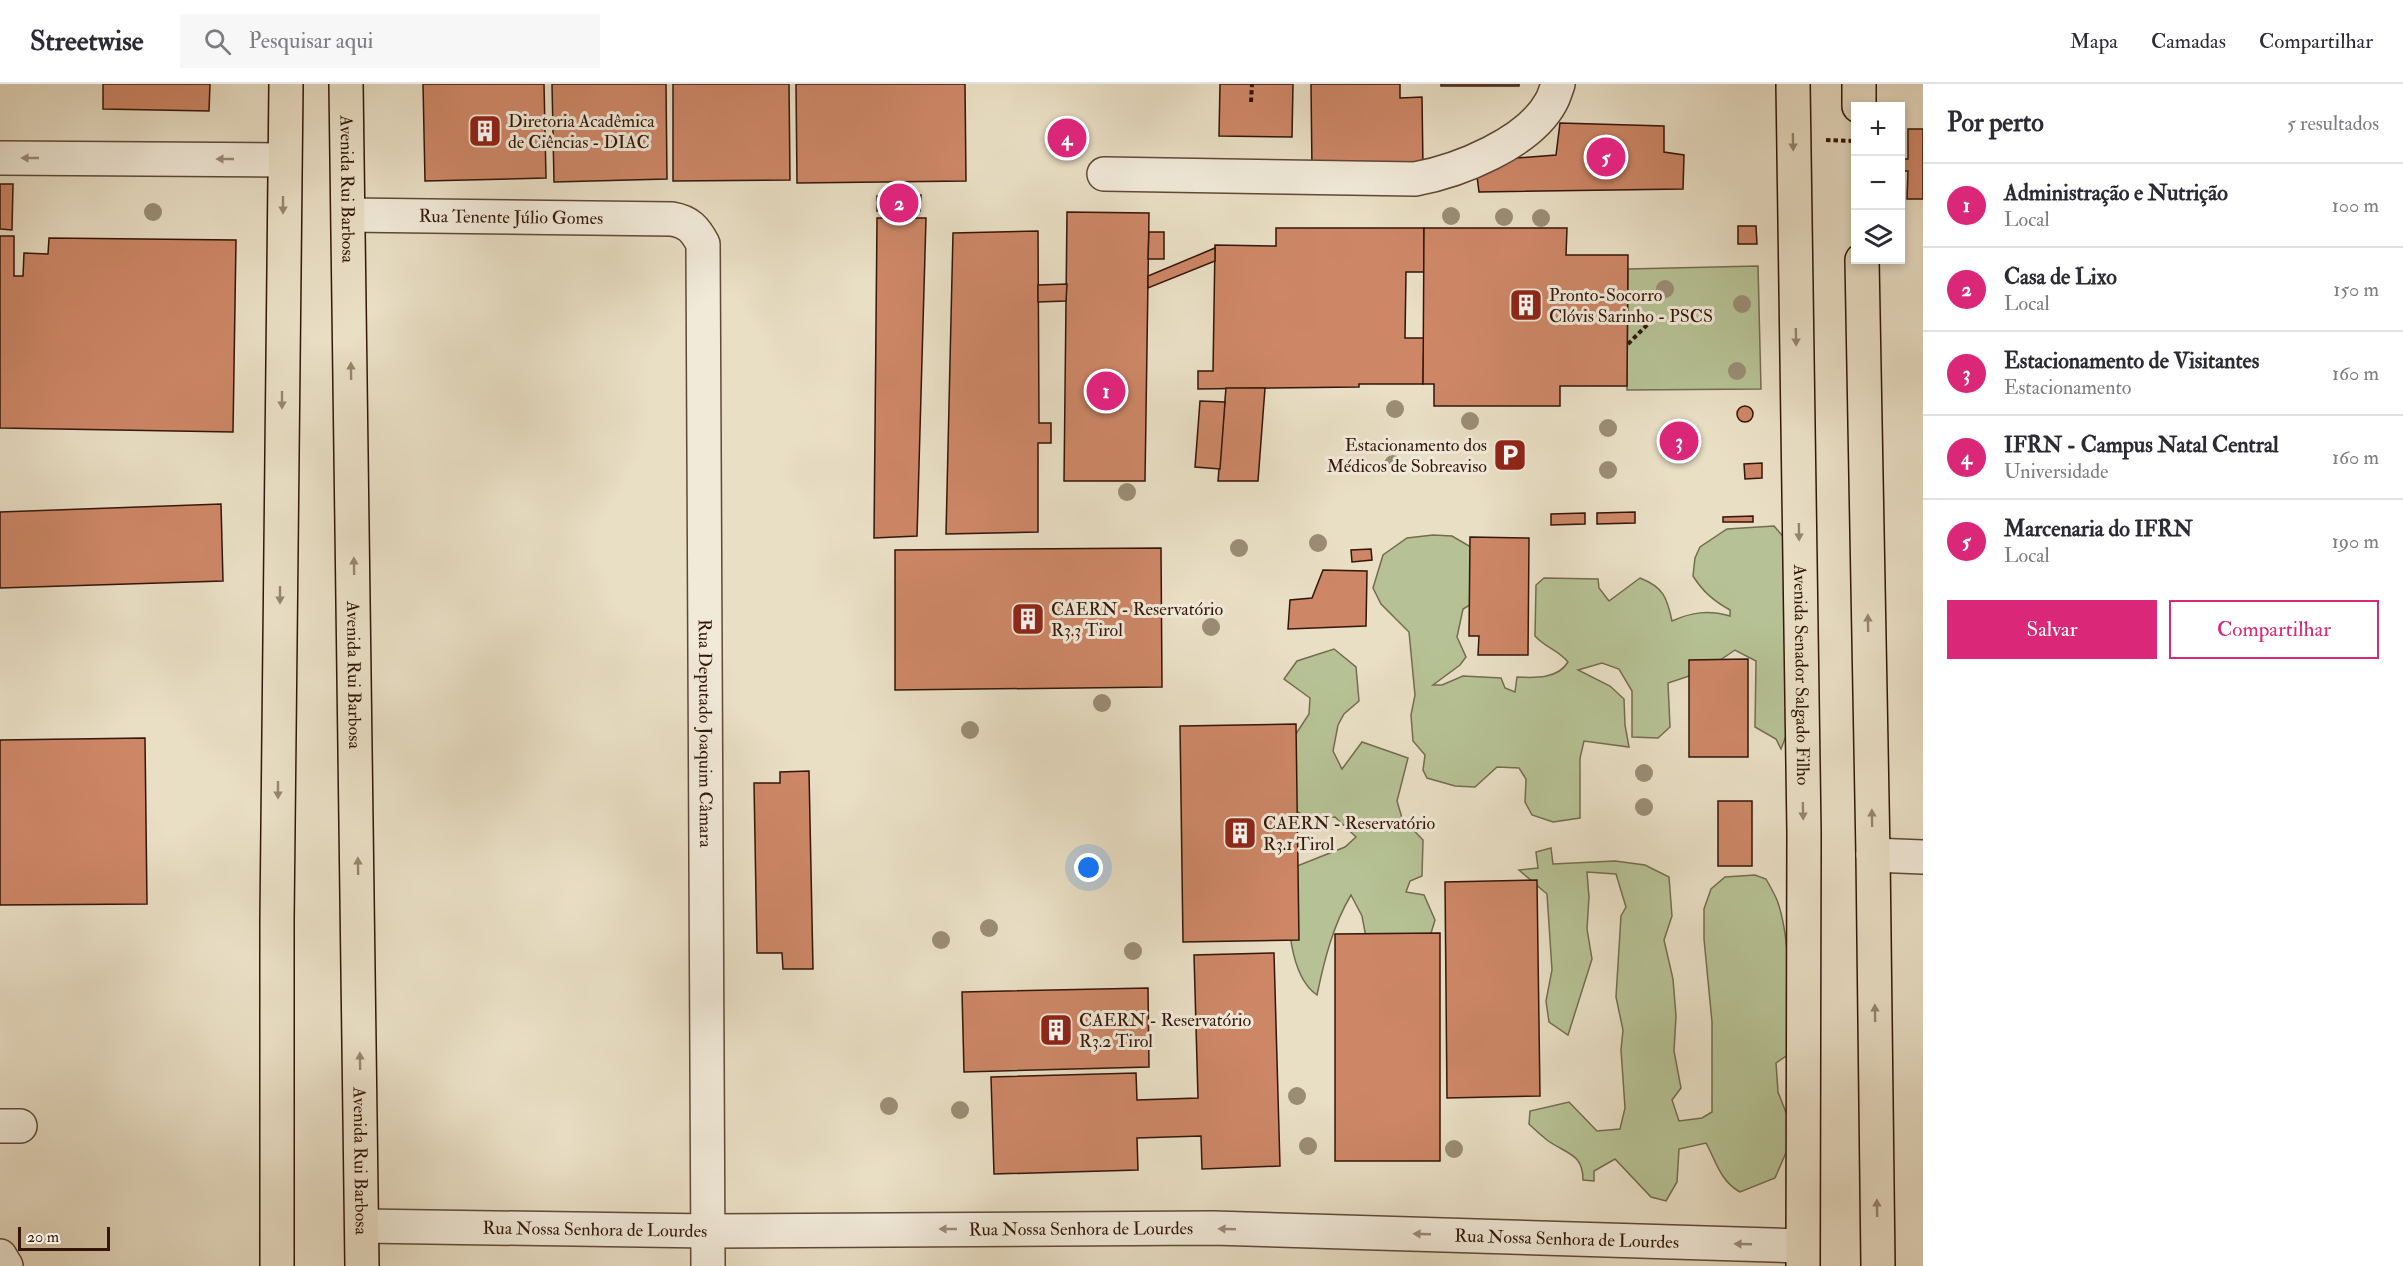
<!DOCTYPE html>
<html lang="pt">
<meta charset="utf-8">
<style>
body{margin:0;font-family:"IM FELL Double Pica",serif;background:#f7f7f7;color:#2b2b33}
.controls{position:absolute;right:18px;top:18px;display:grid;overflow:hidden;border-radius:0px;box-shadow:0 3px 9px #0003}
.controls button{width:54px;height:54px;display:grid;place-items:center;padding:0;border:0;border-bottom:2px solid #e1e1e2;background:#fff;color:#2b2b33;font:30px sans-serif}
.scale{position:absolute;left:18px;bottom:15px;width:92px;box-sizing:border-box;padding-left:6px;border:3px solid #331609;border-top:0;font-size:16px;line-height:21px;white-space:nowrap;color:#331609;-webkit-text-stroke:4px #f1ead9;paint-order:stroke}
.you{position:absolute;left:1089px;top:784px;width:21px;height:21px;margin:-15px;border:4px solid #fff;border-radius:50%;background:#1a73e8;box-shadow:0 0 0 9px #1a73e833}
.badge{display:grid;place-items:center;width:39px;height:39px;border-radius:50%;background:#db2777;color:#fff;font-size:20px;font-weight:700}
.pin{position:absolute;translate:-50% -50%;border:3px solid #fff;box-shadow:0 2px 6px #0006}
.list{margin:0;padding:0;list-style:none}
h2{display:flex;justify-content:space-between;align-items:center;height:78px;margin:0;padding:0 24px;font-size:26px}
h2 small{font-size:20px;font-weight:400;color:#7c7c81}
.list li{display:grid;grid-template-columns:39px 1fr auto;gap:18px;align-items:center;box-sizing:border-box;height:84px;padding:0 24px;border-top:2px solid #e1e1e2}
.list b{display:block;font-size:22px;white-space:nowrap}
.list p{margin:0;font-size:20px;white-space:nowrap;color:#7c7c81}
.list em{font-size:20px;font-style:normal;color:#7c7c81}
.actions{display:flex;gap:12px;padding:18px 24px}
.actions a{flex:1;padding:14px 0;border:2px solid #db2777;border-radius:0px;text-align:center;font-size:21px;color:#db2777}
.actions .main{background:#db2777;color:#fff}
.icon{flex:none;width:33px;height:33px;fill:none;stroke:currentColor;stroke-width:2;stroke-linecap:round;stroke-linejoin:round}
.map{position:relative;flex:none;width:1923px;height:1182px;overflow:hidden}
header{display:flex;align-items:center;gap:36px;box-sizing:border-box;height:84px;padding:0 30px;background:#fff;border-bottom:2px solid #e1e1e2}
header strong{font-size:28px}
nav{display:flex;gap:33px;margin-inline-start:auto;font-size:21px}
.search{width:420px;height:54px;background:#f7f7f7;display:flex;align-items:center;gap:15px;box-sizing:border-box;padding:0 21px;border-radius:0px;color:#7c7c81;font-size:22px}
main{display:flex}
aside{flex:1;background:#fff}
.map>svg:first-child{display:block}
.green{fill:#b6c295;stroke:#746c4f;stroke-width:1.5}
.building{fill:#cd8767;stroke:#331609;stroke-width:1.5}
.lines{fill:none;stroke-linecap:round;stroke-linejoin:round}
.minor-casing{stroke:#604838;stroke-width:36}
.major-casing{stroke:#331609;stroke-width:36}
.path{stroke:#331609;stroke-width:4;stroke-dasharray:4.5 3;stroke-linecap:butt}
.minor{stroke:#f1ead9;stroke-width:33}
.major{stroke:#e9dfc5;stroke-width:33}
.tree{fill:#9a8d75}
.oneway{fill:#978570}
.oneway2{fill:#9c8b7b}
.labels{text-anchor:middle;stroke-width:6;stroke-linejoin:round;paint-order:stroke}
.poi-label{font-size:18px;fill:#331609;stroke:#f1ead9;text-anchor:start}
.street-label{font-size:18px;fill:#331609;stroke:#f1ead9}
</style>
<header>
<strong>Streetwise</strong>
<div class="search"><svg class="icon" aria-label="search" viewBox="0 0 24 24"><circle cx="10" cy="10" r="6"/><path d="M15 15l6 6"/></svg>Pesquisar aqui</div>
<nav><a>Mapa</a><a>Camadas</a><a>Compartilhar</a></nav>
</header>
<main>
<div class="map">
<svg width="1923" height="1182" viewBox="0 0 1923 1182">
<rect width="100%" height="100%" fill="#e9dfc5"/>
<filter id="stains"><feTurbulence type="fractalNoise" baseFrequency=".00333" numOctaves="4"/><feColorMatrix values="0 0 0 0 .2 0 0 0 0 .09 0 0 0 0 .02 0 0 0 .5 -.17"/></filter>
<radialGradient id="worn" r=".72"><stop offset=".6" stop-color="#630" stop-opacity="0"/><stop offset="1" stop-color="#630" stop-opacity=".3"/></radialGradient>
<!-- green -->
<g class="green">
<polygon points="1758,182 1761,305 1627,306 1628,185"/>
<path d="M1774,442l13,15 3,167 -4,28 -5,13 -5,-10 -21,-12 1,-66 -21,-11 -31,21 -36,12 2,44 -12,11 -26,-1v-46l-13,-22 -17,-6 -24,7 32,16 14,13 1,26 4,22 -45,-6 -4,17v60l-27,4 -21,-7 -7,-13 1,-23 -7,-11 -22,-1 -22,20 -20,-1 -28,-8 -4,-8 2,-15 -12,-14 -2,-26 4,-20 -6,-63 -28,-28 -8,-16 10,-33 24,-17 26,-3 19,1 24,14 4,49 -17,10 -6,28 9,20 -6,8 -27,20h9l21,-9 38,2 4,10 10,4 2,-15c18,1 41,2 51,-15 -10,-12 -22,-14 -33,-26l1,-51 8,-7 54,1 1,9 10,13 31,-23c23,9 27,19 32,43 20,-9 36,-11 58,-5v-6c-16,-9 -27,-18 -37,-34l2,-18 5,-11 27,-18z"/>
<path d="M1334,565l22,18 3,34 -15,13 -6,11 -5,26 9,18 20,-27 46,16 -11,43 5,17 21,22 -1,36 -12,5 -4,11 18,3 11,25 -7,23h-61l-5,-27 -11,-21c-18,30 -27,66 -34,100 -32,-22 -29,-91 -30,-125l58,-23 11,-10 -21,-20 -24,3 -31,-19 8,-55 21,-32 1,-16 -26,-19 13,-18z"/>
<path d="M1551,764l2,16 62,-3 30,4 24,12 3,39 -8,24 9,39 3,37 -2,35 7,37 -9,12 7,21 23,-3 10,-6v-90l-8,-83v-30l7,-20 14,-12 30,-2 11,4c4,7 8,14 11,21 15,41 12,110 12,154l-13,9 2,29 9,23 4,26 -16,37 -35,14c-20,-11 -24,-31 -34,-49l-27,6 -2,33 -11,19 -15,-4 -36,-38 -21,12v10l-11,-1c0,-27 -17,-26 -36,-40 -6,-5 -12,-10 -18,-16l1,-13 39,-9 28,29 23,-2 5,-21 -4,-58 2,-20 -7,-33 5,-81 5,-9 -10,-33 -29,-2 2,25 -2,32 5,30 -24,76 -19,-13 -3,-21 6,-31 -5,-76 -28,-24 19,-2 -2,-16z"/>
</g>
<!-- building -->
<g class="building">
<polygon points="103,0 210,0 209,27 103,25"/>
<polygon points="423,0 544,0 546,94 425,97"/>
<polygon points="552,0 666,0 667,95 554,98"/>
<polygon points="673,0 789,0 790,96 673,97"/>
<polygon points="796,0 965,0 966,97 797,99"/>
<polygon points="1220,0 1293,0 1292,53 1219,52"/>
<polygon points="1311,0 1400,0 1400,14 1422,13 1423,84 1312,86"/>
<rect x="1441" y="0" width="78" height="2"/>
<polygon points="1560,39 1664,42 1664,68 1684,71 1683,105 1479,108 1477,92 1503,75 1556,71"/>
<polygon points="1908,45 1923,45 1923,115 1907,115 1908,87 1901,87 1901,75 1908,75"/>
<polygon points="0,100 13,100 12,146 0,145"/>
<polygon points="921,111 920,127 877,127 877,112"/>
<polygon points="1067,128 1149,129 1145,397 1064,397"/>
<polygon points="877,134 926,134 917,452 874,454"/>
<polygon points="1738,142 1756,142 1757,160 1738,160"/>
<polygon points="1276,144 1424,144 1424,188 1406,188 1405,254 1424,254 1423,300 1359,300 1359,303 1198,305 1198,287 1213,287 1215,161 1276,162"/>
<polygon points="1424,144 1567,144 1566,171 1628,171 1627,302 1560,302 1560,322 1434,322 1434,300 1423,300"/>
<polygon points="1038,147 1039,339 1051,339 1051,359 1038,359 1038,448 946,450 953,149"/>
<polygon points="1149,148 1164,148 1164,175 1148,175"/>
<polygon points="0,152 14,152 14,192 23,192 24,169 48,170 49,154 236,156 233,348 0,344"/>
<polygon points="1215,164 1215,177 1148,204 1148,192"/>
<polygon points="1067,200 1066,217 1038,218 1038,201"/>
<polygon points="1226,304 1265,304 1258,397 1218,397"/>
<polygon points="1200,317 1225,318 1220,385 1195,383"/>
<circle cx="1745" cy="330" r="8"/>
<polygon points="1762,379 1762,394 1745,395 1744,380"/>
<polygon points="221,420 223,497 0,504 0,428"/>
<polygon points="1635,428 1635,439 1597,440 1597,429"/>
<polygon points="1585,429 1585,440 1551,441 1551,430"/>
<polygon points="1753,432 1753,438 1723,438 1723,433"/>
<polygon points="1470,453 1529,454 1528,571 1478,571 1479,552 1469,552"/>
<polygon points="1161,464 1162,603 895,606 895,466"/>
<polygon points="1371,465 1372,476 1352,478 1351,466"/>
<polygon points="1323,486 1367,487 1366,542 1288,545 1290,516 1312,514"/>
<polygon points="1748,575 1748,673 1689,673 1689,576"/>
<polygon points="1296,640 1299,856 1183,858 1180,642"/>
<polygon points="145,654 147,820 0,821 0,656"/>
<polygon points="809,687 813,885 783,885 782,869 757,869 754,699 780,699 780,688"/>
<rect x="1718" y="717" width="34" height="65"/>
<polygon points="1537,796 1540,1012 1447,1014 1445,798"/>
<polygon points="1440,849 1440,1077 1335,1077 1335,850"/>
<polygon points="1274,869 1280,1082 1202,1085 1201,1052 1137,1054 1138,1086 994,1090 991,993 1136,989 1137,1016 1198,1014 1194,871"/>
<polygon points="1148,904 1149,983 964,988 962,908"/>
</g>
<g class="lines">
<defs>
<g id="minor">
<polyline points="0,74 283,76"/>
<path d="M1104,90l311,5c44,-8 114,-36 136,-77 3,-5 5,-12 7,-18"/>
<path id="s1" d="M349,131l323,4c17,3 23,10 31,25l5,1022"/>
<polyline points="1873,771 1923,773"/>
<polyline points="0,1042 20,1042"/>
<path id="s2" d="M363,1142l345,5 505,-3 588,18"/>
<polyline points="0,1172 6,1182"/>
</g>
<g id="major">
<path id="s3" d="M346,0l16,1182"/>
<path id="s4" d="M1793,0l11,749 -1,433"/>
<polyline points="1859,0 1859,22"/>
<polyline points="1862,176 1873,771 1878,1182"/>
<polyline points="277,1182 277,836 286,0"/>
</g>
</defs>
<!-- minor casing -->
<use href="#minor" class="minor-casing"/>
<!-- major casing -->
<use href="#major" class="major-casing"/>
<!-- path -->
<g class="path">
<polyline points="1251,18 1252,0"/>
<polyline points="1826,56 1856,57"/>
<polyline points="1628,260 1647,241"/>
</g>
<!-- minor -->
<use href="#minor" class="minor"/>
<!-- major -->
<use href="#major" class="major"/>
</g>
<!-- trees -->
<g class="tree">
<circle cx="153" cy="128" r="9"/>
<circle cx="1451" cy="132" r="9"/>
<circle cx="1504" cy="133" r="9"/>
<circle cx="1541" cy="134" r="9"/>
<circle cx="1665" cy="205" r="9"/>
<circle cx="1742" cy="220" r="9"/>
<circle cx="1737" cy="287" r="9"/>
<circle cx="1395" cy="325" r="9"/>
<circle cx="1470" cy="337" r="9"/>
<circle cx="1608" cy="344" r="9"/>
<circle cx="1393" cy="380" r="9"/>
<circle cx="1608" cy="386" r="9"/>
<circle cx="1127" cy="408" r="9"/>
<circle cx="1318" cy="459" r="9"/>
<circle cx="1239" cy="464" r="9"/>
<circle cx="1211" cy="543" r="9"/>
<circle cx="1102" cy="619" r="9"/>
<circle cx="970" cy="646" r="9"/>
<circle cx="1644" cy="689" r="9"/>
<circle cx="1644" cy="723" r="9"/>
<circle cx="989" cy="844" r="9"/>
<circle cx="941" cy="856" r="9"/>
<circle cx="1133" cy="867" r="9"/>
<circle cx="1297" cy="1012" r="9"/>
<circle cx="889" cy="1022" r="9"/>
<circle cx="960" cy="1026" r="9"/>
<circle cx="1308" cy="1062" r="9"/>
<circle cx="1454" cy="1065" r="9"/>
</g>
<!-- one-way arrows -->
<defs><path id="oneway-solid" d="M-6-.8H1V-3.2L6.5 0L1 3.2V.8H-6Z" transform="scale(1.5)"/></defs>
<g class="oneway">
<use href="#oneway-solid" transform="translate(1793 58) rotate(89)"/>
<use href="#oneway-solid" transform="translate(283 121) rotate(90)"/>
<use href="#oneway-solid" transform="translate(1796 253) rotate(89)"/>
<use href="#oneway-solid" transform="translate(351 287) rotate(-91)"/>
<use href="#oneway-solid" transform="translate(282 316) rotate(90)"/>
<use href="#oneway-solid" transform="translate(1799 448) rotate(89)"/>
<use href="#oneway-solid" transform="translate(354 482) rotate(-91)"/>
<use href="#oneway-solid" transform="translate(280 511) rotate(90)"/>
<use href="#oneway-solid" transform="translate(1868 539) rotate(-91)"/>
<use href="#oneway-solid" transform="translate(278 706) rotate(90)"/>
<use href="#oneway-solid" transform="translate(1803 727) rotate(89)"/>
<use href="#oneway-solid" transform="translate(1872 734) rotate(-91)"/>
<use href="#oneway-solid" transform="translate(358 782) rotate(-91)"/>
<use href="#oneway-solid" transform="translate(1875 929) rotate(-91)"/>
<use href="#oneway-solid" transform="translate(360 977) rotate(-91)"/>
<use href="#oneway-solid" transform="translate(1877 1124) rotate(-91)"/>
</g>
<g class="oneway2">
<use href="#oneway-solid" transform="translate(30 74) rotate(-180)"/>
<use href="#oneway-solid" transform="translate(225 75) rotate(-180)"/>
<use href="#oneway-solid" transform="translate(948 1145) rotate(180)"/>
<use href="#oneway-solid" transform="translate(1227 1145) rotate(-178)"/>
<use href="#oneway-solid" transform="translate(1422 1150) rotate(-178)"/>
<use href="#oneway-solid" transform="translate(1743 1160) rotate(-178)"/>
</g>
<!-- icons -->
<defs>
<symbol id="building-square" viewBox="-11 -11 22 22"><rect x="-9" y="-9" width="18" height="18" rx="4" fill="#8f2418" stroke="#f1ead9"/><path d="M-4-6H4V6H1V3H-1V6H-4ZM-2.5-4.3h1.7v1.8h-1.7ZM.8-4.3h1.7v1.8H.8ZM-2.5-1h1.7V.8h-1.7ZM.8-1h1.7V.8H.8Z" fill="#fff"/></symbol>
<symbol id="parking-square" viewBox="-11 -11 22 22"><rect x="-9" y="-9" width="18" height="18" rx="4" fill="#8f2418" stroke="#f1ead9"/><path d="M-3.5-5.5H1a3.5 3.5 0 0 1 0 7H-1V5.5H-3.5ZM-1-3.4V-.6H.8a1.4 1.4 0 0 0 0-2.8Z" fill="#fff"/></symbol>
</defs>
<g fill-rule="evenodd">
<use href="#building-square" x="466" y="28" width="38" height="38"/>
<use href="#building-square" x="1507" y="202" width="38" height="38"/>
<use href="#parking-square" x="1491" y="352" width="38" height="38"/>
<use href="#building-square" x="1009" y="516" width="38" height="38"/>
<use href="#building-square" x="1221" y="730" width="38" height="38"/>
<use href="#building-square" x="1037" y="927" width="38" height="38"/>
</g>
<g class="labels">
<!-- poi labels -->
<g class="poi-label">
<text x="508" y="43">Diretoria Acadêmica<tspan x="508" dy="21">de Ciências - DIAC</tspan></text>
<text x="1549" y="217">Pronto-Socorro<tspan x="1549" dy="21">Clóvis Sarinho - PSCS</tspan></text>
<text x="1487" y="367" text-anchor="end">Estacionamento dos<tspan x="1487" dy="21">Médicos de Sobreaviso</tspan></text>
<text x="1051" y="531">CAERN - Reservatório<tspan x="1051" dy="21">R3.3 Tirol</tspan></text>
<text x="1263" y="745">CAERN - Reservatório<tspan x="1263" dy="21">R3.1 Tirol</tspan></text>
<text x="1079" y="942">CAERN - Reservatório<tspan x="1079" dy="21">R3.2 Tirol</tspan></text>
</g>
<!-- street labels -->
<g class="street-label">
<text dy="6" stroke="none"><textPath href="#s3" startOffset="105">Avenida Rui Barbosa</textPath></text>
<text dy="6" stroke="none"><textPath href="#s1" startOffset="162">Rua Tenente Júlio Gomes</textPath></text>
<text dy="6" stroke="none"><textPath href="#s3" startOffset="591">Avenida Rui Barbosa</textPath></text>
<text dy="6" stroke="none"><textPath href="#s4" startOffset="591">Avenida Senador Salgado Filho</textPath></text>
<text dy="6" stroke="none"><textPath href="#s1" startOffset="854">Rua Deputado Joaquim Câmara</textPath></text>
<text dy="6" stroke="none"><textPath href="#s3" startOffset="1077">Avenida Rui Barbosa</textPath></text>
<text dy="6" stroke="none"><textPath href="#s2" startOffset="232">Rua Nossa Senhora de Lourdes</textPath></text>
<text dy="6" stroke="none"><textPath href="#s2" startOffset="718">Rua Nossa Senhora de Lourdes</textPath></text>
<text dy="6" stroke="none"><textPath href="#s2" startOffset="1204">Rua Nossa Senhora de Lourdes</textPath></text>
</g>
</g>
<rect width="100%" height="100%" filter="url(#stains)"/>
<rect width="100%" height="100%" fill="url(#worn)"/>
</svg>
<div class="controls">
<button>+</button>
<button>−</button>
<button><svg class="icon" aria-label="layers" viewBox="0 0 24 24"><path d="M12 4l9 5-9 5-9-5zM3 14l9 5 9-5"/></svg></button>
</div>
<div class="scale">20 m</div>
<div class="you"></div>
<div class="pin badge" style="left:1106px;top:307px">1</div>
<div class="pin badge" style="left:899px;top:119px">2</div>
<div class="pin badge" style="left:1679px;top:357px">3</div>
<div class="pin badge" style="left:1067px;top:54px">4</div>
<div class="pin badge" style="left:1606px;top:73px">5</div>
</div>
<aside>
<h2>Por perto<small>5 resultados</small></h2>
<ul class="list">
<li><span class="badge">1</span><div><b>Administração e Nutrição</b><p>Local</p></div><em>100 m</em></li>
<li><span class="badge">2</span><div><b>Casa de Lixo</b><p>Local</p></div><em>150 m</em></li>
<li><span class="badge">3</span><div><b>Estacionamento de Visitantes</b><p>Estacionamento</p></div><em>160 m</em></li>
<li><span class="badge">4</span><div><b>IFRN - Campus Natal Central</b><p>Universidade</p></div><em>160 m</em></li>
<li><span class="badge">5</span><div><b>Marcenaria do IFRN</b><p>Local</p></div><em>190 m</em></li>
</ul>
<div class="actions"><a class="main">Salvar</a><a>Compartilhar</a></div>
</aside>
</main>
